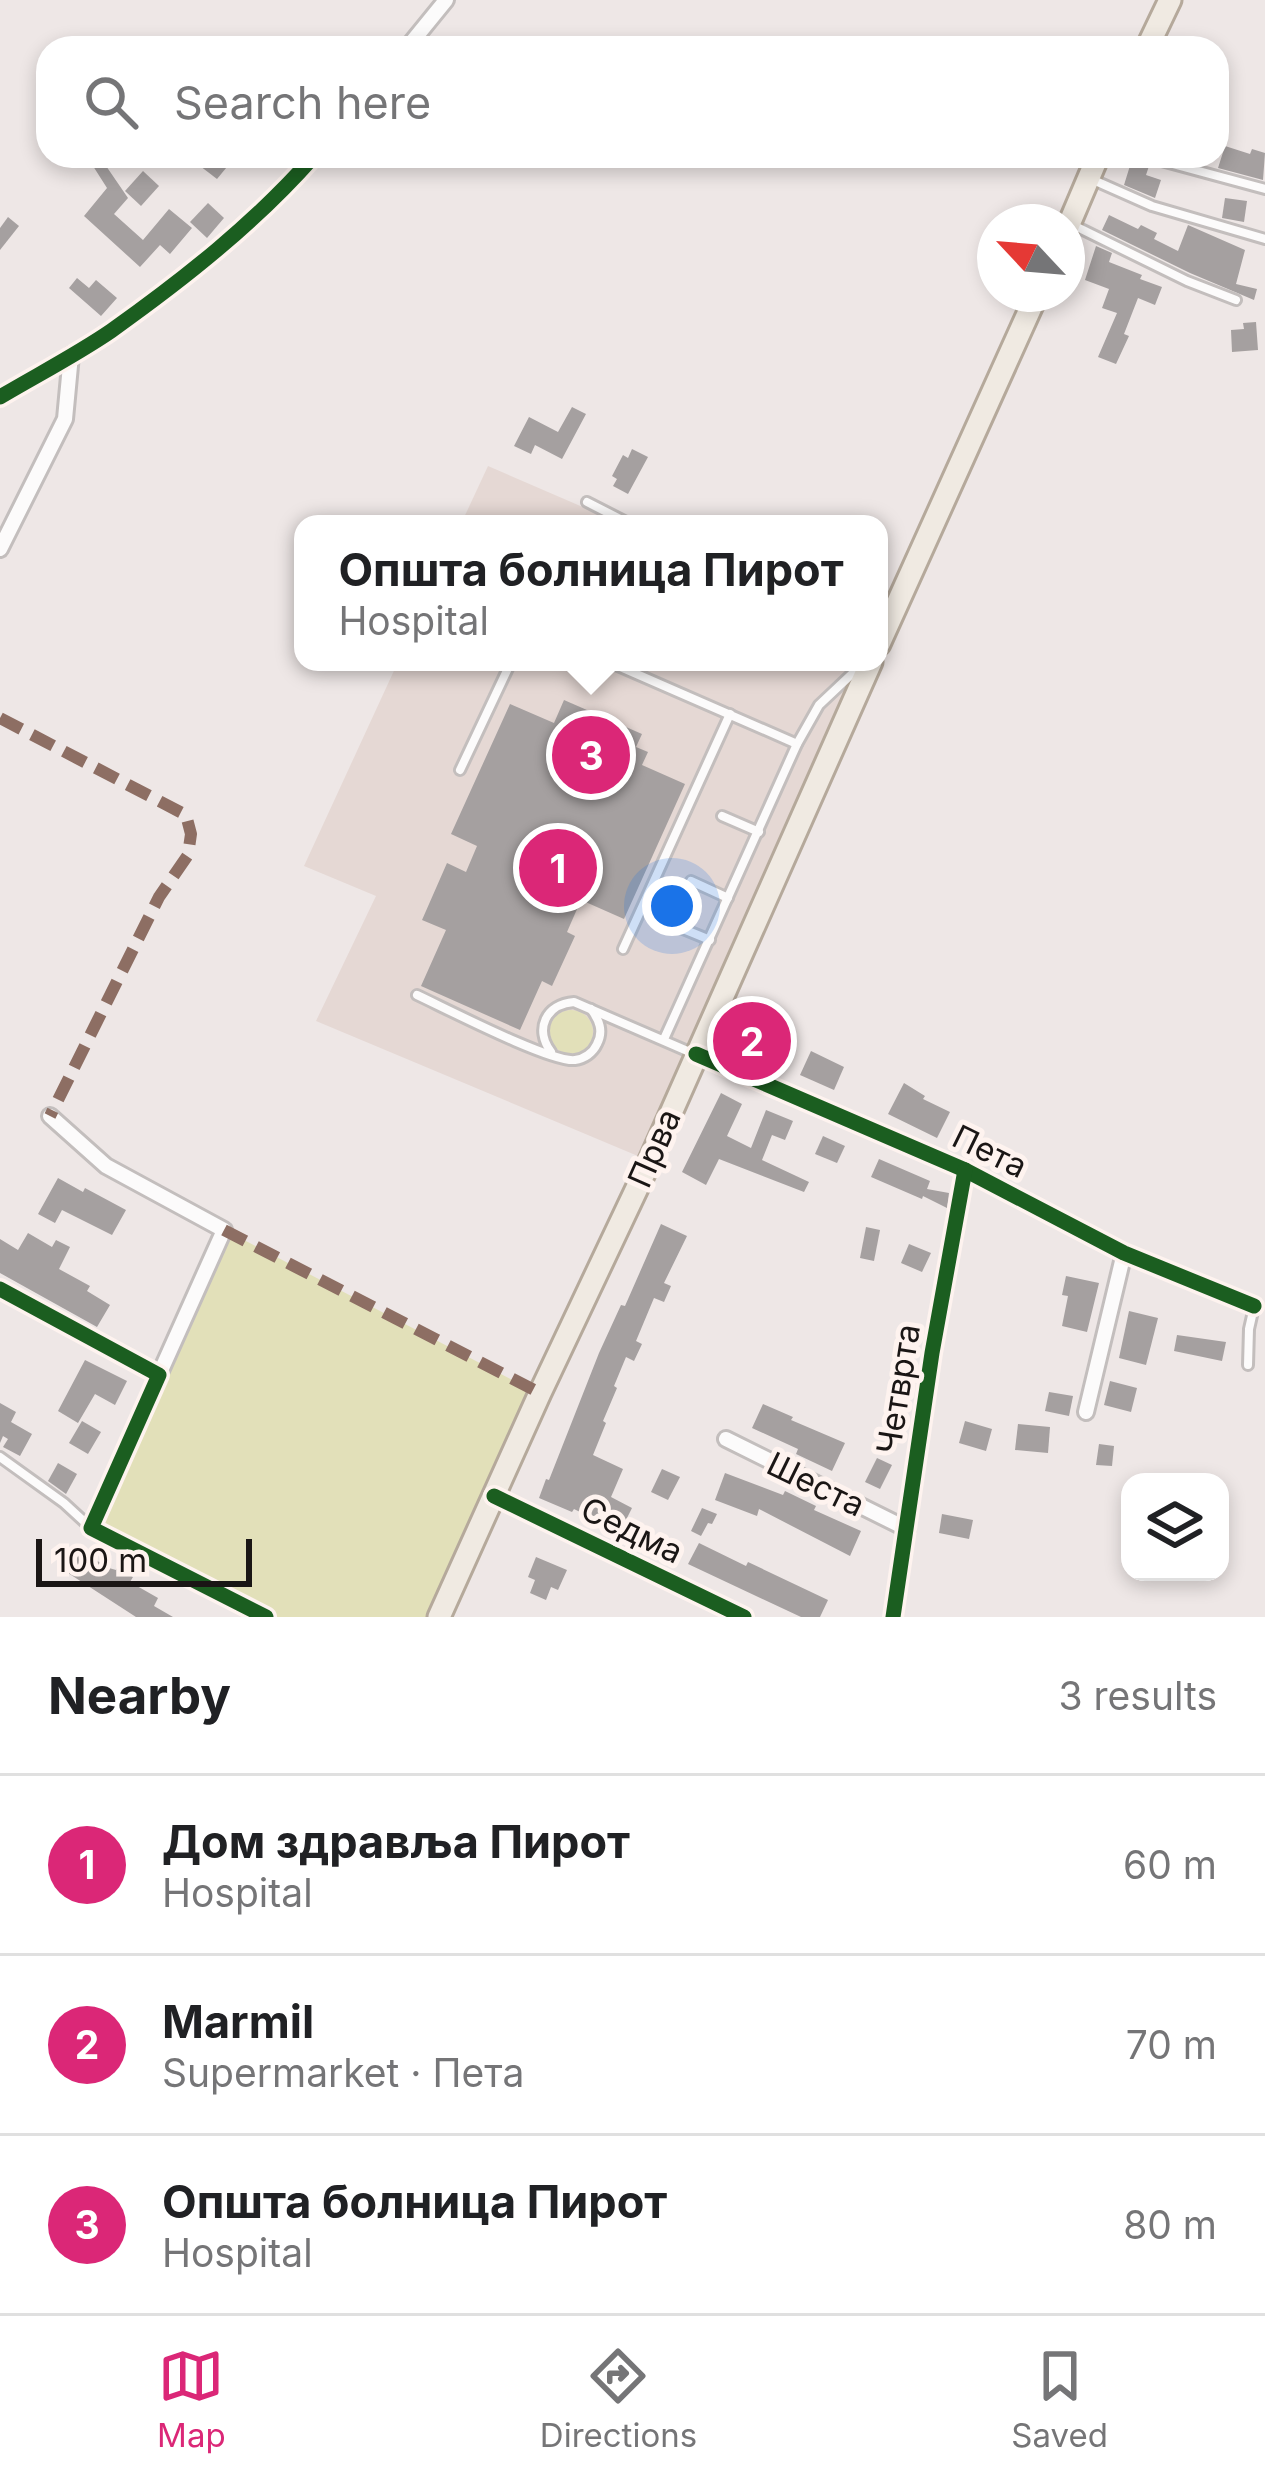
<!DOCTYPE html>
<meta charset="utf-8">
<style>
body{margin:0;font-family:Inter,sans-serif;background:#f6f6f6;color:#202124}
.controls{position:absolute;right:36px;bottom:36px;display:grid;overflow:hidden;border-radius:24px;box-shadow:0 6px 18px #0003}
.controls button{width:108px;height:108px;display:grid;place-items:center;padding:0;border:0;border-bottom:3px solid #e0e0e0;background:#fff;color:#202124;font:60px sans-serif}
.compass{position:absolute;left:977px;top:204px;width:108px;height:108px;border-radius:50%;background:#fff;box-shadow:0 6px 18px #0003;rotate:296deg}
.scale{position:absolute;left:36px;bottom:30px;width:216px;box-sizing:border-box;padding-left:12px;border:6px solid #1a1615;border-top:0;font-size:33px;line-height:42px;white-space:nowrap;color:#1a1615;-webkit-text-stroke:9px #fef3ef;paint-order:stroke}
.you{position:absolute;left:672px;top:906px;width:42px;height:42px;margin:-30px;border:9px solid #fff;border-radius:50%;background:#1a73e8;box-shadow:0 0 0 18px #1a73e833}
.badge{display:grid;place-items:center;width:78px;height:78px;border-radius:50%;background:#db2777;color:#fff;font-size:39px;font-weight:700}
.pin{position:absolute;translate:-50% -50%;border:6px solid #fff;box-shadow:0 3px 12px #0006}
.popup{position:absolute;left:294px;top:515px;width:594px;height:156px;box-sizing:border-box;display:grid;place-content:center;border-radius:24px;background:#fff;filter:drop-shadow(0 3px 9px #0005);font-size:39px;white-space:nowrap;color:#757577}
.popup b{font-size:45px;color:#202124}
.popup::after{content:'';position:absolute;left:50%;top:100%;margin-left:-24px;border:24px solid transparent;border-top-color:#fff}
.list{margin:0;padding:0;list-style:none}
h2{display:flex;justify-content:space-between;align-items:center;height:156px;margin:0;padding:0 48px;font-size:51px}
h2 small{font-size:39px;font-weight:400;color:#757577}
.list li{display:grid;grid-template-columns:78px 1fr auto;gap:36px;align-items:center;box-sizing:border-box;height:180px;padding:0 48px;border-top:3px solid #e0e0e0}
.list b{display:block;font-size:45px;white-space:nowrap}
.list p{margin:0;font-size:39px;white-space:nowrap;color:#757577}
.list em{font-size:39px;font-style:normal;color:#757577}
.icon{flex:none;width:66px;height:66px;fill:none;stroke:currentColor;stroke-width:2;stroke-linecap:round;stroke-linejoin:round}
.map{position:relative;flex:none;width:1265px;height:1617px;overflow:hidden}
.search{position:absolute;background:#fff;box-shadow:0 6px 18px #0003;left:36px;right:36px;top:36px;height:132px;display:flex;align-items:center;gap:30px;box-sizing:border-box;padding:0 42px;border-radius:36px;color:#757577;font-size:45px}
.sheet{height:696px;background:#fff}
nav{display:flex;justify-content:space-around;align-items:center;box-sizing:border-box;height:168px;border-top:3px solid #e0e0e0;background:#fff;font-size:33px;color:#757577}
nav a{display:grid;justify-items:center;gap:6px}
nav .on{color:#db2777}
.map>svg:first-child{display:block}
.built{fill:#e5d8d4}
.green{fill:#e2e0b9}
.building{fill:#a5a0a0}
.lines{fill:none;stroke-linecap:round;stroke-linejoin:round}
.service-casing{stroke:#c3bebd;stroke-width:14}
.minor-casing{stroke:#c3bebd;stroke-width:20}
.primary-casing{stroke:#b5a99b;stroke-width:27}
.service{stroke:#fcfbfb;stroke-width:8}
.minor{stroke:#fcfbfb;stroke-width:14}
.primary{stroke:#f0eae2;stroke-width:21}
.quiet{stroke:#8d6e63;stroke-width:12;stroke-dasharray:24 12;stroke-linecap:butt}
.cycleway-casing{stroke:#fef3ef;stroke-width:22}
.cycleway{stroke:#1b5e20;stroke-width:15}
.labels{text-anchor:middle;stroke-width:10;stroke-linejoin:round;paint-order:stroke}
.street-label{font-size:33px;fill:#1a1615;stroke:#fef3ef}
</style>
<div class="map">
<svg width="1265" height="1617" viewBox="0 0 1265 1617">
<rect width="100%" height="100%" fill="#eee7e6"/>
<!-- built -->
<g class="built">
<polygon points="488,466 622,524 461,524"/>
<polygon points="398,662 869,662 645,1159 316,1021 376,896 304,866"/>
</g>
<!-- green -->
<g class="green">
<circle cx="571" cy="1032" r="22"/>
<polygon points="217,1226 541,1395 444,1617 272,1617 92,1525"/>
</g>
<!-- building -->
<g class="building">
<polygon points="1225,146 1250,154 1252,149 1265,153 1263,180 1218,168"/>
<polygon points="187,156 223,156 231,162 217,179"/>
<polygon points="1133,156 1138,163 1149,166 1146,175 1161,180 1155,198 1124,185"/>
<polygon points="102,160 128,198 114,214 143,240 169,209 192,228 170,254 160,245 140,267 84,216 107,188 93,166"/>
<polygon points="143,171 159,186 141,206 125,191"/>
<polygon points="1225,198 1247,201 1244,222 1222,218"/>
<polygon points="208,203 224,218 207,238 190,222"/>
<polygon points="1109,215 1138,229 1141,225 1157,233 1154,239 1178,251 1188,225 1245,250 1236,284 1257,289 1254,300 1190,273 1102,230"/>
<polygon points="8,217 19,226 0,250 0,228"/>
<polygon points="1096,246 1112,253 1109,262 1142,275 1140,279 1162,287 1155,305 1138,298 1124,334 1129,336 1116,364 1098,357 1117,313 1102,308 1109,289 1085,280"/>
<polygon points="77,278 89,288 96,280 117,298 101,316 69,288"/>
<polygon points="1256,322 1258,350 1232,352 1231,330 1244,329 1243,323"/>
<polygon points="572,407 586,414 562,459 535,445 531,454 514,446 529,417 558,432"/>
<polygon points="632,449 648,457 628,494 613,486 617,479 612,476 623,455 628,458"/>
<polygon points="564,700 642,734 636,747 648,752 642,765 685,784 624,919 581,900 567,932 575,936 552,986 542,981 520,1030 421,986 446,930 422,920 447,863 466,872 477,846 451,834 510,704 554,723"/>
<polygon points="759,1013 786,1027 770,1060 742,1047"/>
<polygon points="811,1051 844,1067 834,1090 800,1075"/>
<polygon points="904,1083 925,1096 923,1099 950,1112 937,1138 888,1114"/>
<polygon points="721,1093 742,1104 727,1136 751,1148 766,1110 793,1121 785,1140 772,1135 762,1160 809,1182 804,1192 719,1159 706,1185 682,1172"/>
<polygon points="823,1136 845,1146 837,1163 815,1154"/>
<polygon points="879,1159 930,1181 927,1189 949,1193 947,1208 923,1196 922,1199 871,1177"/>
<polygon points="58,1178 83,1192 85,1188 126,1210 112,1235 62,1210 55,1223 38,1214"/>
<polygon points="661,1224 687,1236 664,1283 671,1286 664,1302 654,1298 636,1341 642,1344 634,1361 626,1357 614,1386 617,1388 603,1421 606,1423 593,1455 623,1469 611,1497 632,1508 620,1532 574,1509 572,1512 539,1498 546,1479 549,1480 599,1353 621,1305 625,1306"/>
<polygon points="866,1227 880,1230 874,1261 860,1258"/>
<polygon points="28,1233 52,1247 56,1240 70,1247 59,1269 90,1286 87,1291 110,1305 97,1327 0,1273 0,1239 18,1250"/>
<polygon points="909,1244 931,1253 922,1272 901,1263"/>
<polygon points="1066,1276 1099,1283 1087,1332 1062,1326 1068,1296 1062,1295"/>
<polygon points="1129,1311 1158,1318 1146,1365 1119,1358"/>
<polygon points="1177,1335 1226,1342 1222,1361 1174,1351"/>
<polygon points="85,1360 127,1381 115,1405 95,1394 78,1423 58,1411"/>
<polygon points="1110,1381 1137,1388 1131,1412 1104,1405"/>
<polygon points="1049,1392 1073,1396 1069,1416 1045,1411"/>
<polygon points="0,1403 16,1412 11,1422 32,1434 20,1456 3,1447 8,1439 3,1436 0,1443"/>
<polygon points="763,1404 793,1417 791,1420 845,1443 832,1471 796,1454 798,1449 752,1428"/>
<polygon points="82,1421 101,1432 88,1454 69,1443"/>
<polygon points="965,1421 992,1429 986,1451 959,1443"/>
<polygon points="1018,1424 1050,1427 1048,1453 1015,1450"/>
<polygon points="1099,1444 1114,1446 1112,1466 1096,1465"/>
<polygon points="877,1458 892,1465 880,1489 865,1482"/>
<polygon points="58,1463 77,1474 66,1494 48,1481"/>
<polygon points="662,1469 680,1477 668,1500 651,1492"/>
<polygon points="725,1473 783,1495 785,1491 816,1506 814,1510 861,1531 850,1556 759,1509 757,1516 715,1500"/>
<polygon points="702,1508 717,1514 712,1524 708,1523 701,1536 691,1531"/>
<polygon points="942,1514 973,1520 969,1539 939,1533"/>
<polygon points="699,1543 746,1566 748,1562 828,1600 820,1617 801,1617 688,1564"/>
<polygon points="81,1551 109,1568 116,1570 117,1568 133,1577 130,1582 158,1598 154,1606 173,1617 136,1617 68,1573"/>
<polygon points="536,1557 567,1570 558,1590 551,1587 546,1600 530,1593 535,1580 528,1577"/>
</g>
<g class="lines">
<defs>
<g id="service">
<polyline points="1143,156 1265,189"/>
<polyline points="1091,179 1152,206 1265,239"/>
<polyline points="1071,224 1187,281 1236,300"/>
<polyline points="587,502 630,524"/>
<polyline points="609,662 797,744"/>
<polyline points="460,770 511,662"/>
<polyline points="722,816 759,832"/>
<polyline points="691,881 728,898"/>
<polyline points="671,924 710,940"/>
<polyline points="623,949 730,714"/>
<path d="M417,995c28,13 134,68 158,65 9,-1 18,-7 22,-16 7,-13 2,-24 -6,-35"/>
<polyline points="664,1039 797,744 819,705 854,672 863,677"/>
<path d="M551,1052c-17,-23 -5,-48 23,-50l118,51"/>
<polyline points="1248,1365 1249,1329 1254,1307"/>
<polyline points="0,1457 64,1503 90,1527"/>
</g>
<g id="minor">
<polyline points="407,48 446,0"/>
<path d="M0,397c37,-22 76,-42 111,-66 73,-52 144,-108 203,-175"/>
<polyline points="0,549 65,419 71,355"/>
<polyline points="696,1054 965,1170 1124,1253 1254,1306"/>
<polyline points="50,1116 106,1166 224,1230 159,1375"/>
<polyline points="0,1289 159,1375 91,1528 266,1617"/>
<polyline points="1086,1412 1124,1253"/>
<polyline points="726,1439 907,1529"/>
<polyline points="494,1496 744,1617"/>
<polyline points="893,1617 932,1353 965,1170"/>
</g>
<g id="primary">
<polyline points="1147,48 1170,0"/>
<polyline points="1067,229 1098,156"/>
<polyline points="879,644 1037,294"/>
<polyline points="439,1617 540,1393 647,1167 871,662"/>
</g>
</defs>
<!-- service casing -->
<use href="#service" class="service-casing"/>
<!-- minor casing -->
<use href="#minor" class="minor-casing"/>
<!-- primary casing -->
<use href="#primary" class="primary-casing"/>
<!-- service -->
<use href="#service" class="service"/>
<!-- minor -->
<use href="#minor" class="minor"/>
<!-- primary -->
<use href="#primary" class="primary"/>
<!-- quiet -->
<g class="quiet">
<polyline points="0,718 186,815 191,834 188,855 159,897 50,1116"/>
<polyline points="224,1230 540,1393"/>
</g>
<defs>
<g id="cycleway">
<path d="M0,397c37,-22 76,-42 111,-66 73,-52 144,-108 203,-175"/>
<polyline points="696,1054 965,1170 1124,1253 1254,1306"/>
<polyline points="0,1289 159,1375 91,1528 266,1617"/>
<polyline points="494,1496 744,1617"/>
<polyline points="893,1617 932,1353 965,1170"/>
</g>
</defs>
<!-- cycleway casing -->
<use href="#cycleway" class="cycleway-casing"/>
<!-- cycleway -->
<use href="#cycleway" class="cycleway"/>
</g>
<g class="labels">
<!-- street labels -->
<g class="street-label">
<text transform="translate(654 1148) rotate(-66)" y="12">Прва</text>
<text transform="translate(990 1151) rotate(26)" y="12">Пета</text>
<text transform="translate(898 1389) rotate(-81)" y="12">Четврта</text>
<text transform="translate(816 1484) rotate(26)" y="12">Шеста</text>
<text transform="translate(632 1530) rotate(26)" y="12">Седма</text>
</g>
</g>
</svg>
<div class="controls">
<button><svg class="icon" aria-label="layers" viewBox="0 0 24 24"><path d="M12 4l9 5-9 5-9-5zM3 14l9 5 9-5"/></svg></button>
</div>
<svg class="compass" viewBox="-18 -18 36 36"><path d="M0-13l5 13h-10z" fill="#e53935"/><path d="M0 13l5-13h-10z" fill="#757577"/></svg>
<div class="scale">100 m</div>
<div class="you"></div>
<div class="pin badge" style="left:558px;top:868px">1</div>
<div class="pin badge" style="left:752px;top:1041px">2</div>
<div class="pin badge" style="left:591px;top:755px">3</div>
<div class="popup"><b>Општа болница Пирот</b>Hospital</div>
<div class="search"><svg class="icon" aria-label="search" viewBox="0 0 24 24"><circle cx="10" cy="10" r="6"/><path d="M15 15l6 6"/></svg>Search here</div>
</div>
<section class="sheet">
<h2>Nearby<small>3 results</small></h2>
<ul class="list">
<li><span class="badge">1</span><div><b>Дом здравља Пирот</b><p>Hospital</p></div><em>60 m</em></li>
<li><span class="badge">2</span><div><b>Marmil</b><p>Supermarket · Пета</p></div><em>70 m</em></li>
<li><span class="badge">3</span><div><b>Општа болница Пирот</b><p>Hospital</p></div><em>80 m</em></li>
</ul>
</section>
<nav>
<a class="on"><svg class="icon" aria-label="map" viewBox="0 0 24 24"><path d="M3 6l6-2 6 2 6-2v14l-6 2-6-2-6 2zM9 4v14M15 6v14"/></svg>Map</a>
<a><svg class="icon" aria-label="directions" viewBox="0 0 24 24"><path d="M12 3l9 9-9 9-9-9zM9 14v-3h6M13 9l2 2-2 2"/></svg>Directions</a>
<a><svg class="icon" aria-label="saved" viewBox="0 0 24 24"><path d="M7 4h10v16l-5-4-5 4z"/></svg>Saved</a>
</nav>
